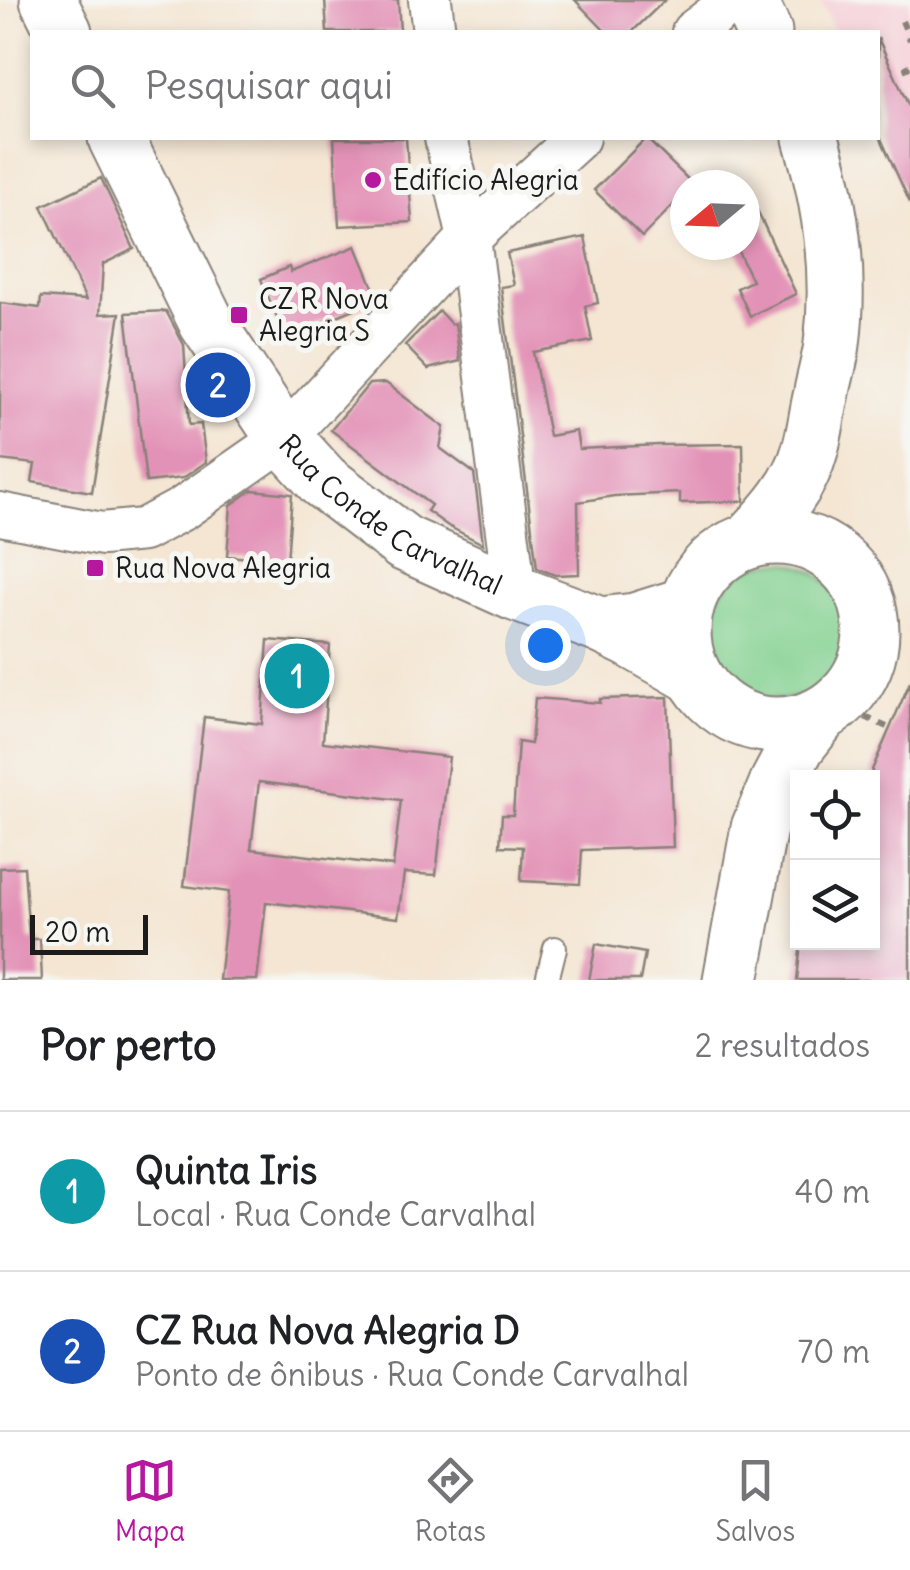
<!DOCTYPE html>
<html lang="pt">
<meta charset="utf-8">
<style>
body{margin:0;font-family:Delius,sans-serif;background:#f2f2f2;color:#202124}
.controls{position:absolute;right:30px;bottom:30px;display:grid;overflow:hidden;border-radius:0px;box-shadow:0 5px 15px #0003}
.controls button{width:90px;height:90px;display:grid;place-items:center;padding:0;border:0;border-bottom:2px solid #e0e0e0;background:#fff;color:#202124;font:50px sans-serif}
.compass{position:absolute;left:670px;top:170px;width:90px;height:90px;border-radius:50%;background:#fff;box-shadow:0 5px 15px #0003;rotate:251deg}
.scale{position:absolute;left:30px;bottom:25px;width:118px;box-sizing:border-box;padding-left:10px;border:5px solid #1c1c1c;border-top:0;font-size:28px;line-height:35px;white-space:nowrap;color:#1c1c1c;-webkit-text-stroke:8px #f6f6f2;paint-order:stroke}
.you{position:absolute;left:545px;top:645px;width:35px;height:35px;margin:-25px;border:8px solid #fff;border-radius:50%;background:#1a73e8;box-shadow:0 0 0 15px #1a73e833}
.badge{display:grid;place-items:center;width:65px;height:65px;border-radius:50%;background:#b5179e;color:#fff;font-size:32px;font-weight:700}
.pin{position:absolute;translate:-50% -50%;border:5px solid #fff;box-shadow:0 2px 10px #0006}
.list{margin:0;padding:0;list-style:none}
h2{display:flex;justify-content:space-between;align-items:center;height:130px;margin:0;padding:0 40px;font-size:42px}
h2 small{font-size:32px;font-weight:400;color:#757577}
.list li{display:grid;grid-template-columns:65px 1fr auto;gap:30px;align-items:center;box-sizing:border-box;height:160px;padding:0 40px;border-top:2px solid #e0e0e0}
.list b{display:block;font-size:38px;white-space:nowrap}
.list p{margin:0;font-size:32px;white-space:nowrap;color:#757577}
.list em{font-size:32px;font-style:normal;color:#757577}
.icon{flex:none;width:55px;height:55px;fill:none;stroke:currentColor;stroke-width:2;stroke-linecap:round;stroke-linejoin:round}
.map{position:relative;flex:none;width:910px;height:980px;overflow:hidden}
.search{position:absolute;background:#fff;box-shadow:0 5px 15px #0003;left:30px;right:30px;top:30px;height:110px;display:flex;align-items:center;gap:25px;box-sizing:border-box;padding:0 35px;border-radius:0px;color:#757577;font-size:38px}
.sheet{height:450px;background:#fff}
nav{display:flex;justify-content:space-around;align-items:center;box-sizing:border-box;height:140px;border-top:2px solid #e0e0e0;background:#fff;font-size:28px;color:#757577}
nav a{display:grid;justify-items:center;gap:5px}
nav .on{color:#b5179e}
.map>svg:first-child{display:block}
.built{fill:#f6cfd7}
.green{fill:#81d08f;stroke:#4e7656;stroke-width:2.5}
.building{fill:#e392b7;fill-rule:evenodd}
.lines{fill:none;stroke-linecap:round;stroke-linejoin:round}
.service-casing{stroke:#888178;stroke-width:26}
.minor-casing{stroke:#888178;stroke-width:46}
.tertiary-casing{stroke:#888178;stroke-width:59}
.secondary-casing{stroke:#888178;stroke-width:59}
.path{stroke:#888178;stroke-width:6;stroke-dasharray:8 8;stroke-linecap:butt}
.service{stroke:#fff;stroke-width:22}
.minor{stroke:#fff;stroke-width:42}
.tertiary{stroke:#fff;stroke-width:55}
.secondary{stroke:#fff;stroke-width:55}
.poi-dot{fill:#b5179e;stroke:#f6f6f2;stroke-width:4}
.labels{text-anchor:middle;stroke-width:10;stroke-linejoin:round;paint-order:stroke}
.poi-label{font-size:28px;fill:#1c1c1c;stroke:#f6f6f2;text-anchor:start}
.street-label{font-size:28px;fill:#1c1c1c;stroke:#f6f6f2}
</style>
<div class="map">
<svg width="910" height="980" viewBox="0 0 910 980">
<rect width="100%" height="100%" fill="#f6f6f2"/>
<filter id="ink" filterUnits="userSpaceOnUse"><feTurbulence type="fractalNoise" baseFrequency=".01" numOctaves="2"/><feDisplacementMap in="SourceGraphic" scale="20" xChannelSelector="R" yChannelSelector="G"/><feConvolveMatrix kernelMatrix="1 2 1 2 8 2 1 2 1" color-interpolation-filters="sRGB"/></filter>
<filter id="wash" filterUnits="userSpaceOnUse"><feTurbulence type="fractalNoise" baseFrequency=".0048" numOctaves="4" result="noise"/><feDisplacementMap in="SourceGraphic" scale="40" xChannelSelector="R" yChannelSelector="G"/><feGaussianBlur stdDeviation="2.25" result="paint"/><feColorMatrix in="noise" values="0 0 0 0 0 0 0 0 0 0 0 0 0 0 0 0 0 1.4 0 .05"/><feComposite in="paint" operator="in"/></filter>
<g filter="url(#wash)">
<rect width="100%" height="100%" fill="#f4e6d3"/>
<!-- built -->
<polygon class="built" points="821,0 910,0 910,208 878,134 878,32 834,32"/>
<!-- green -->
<circle class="green" cx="778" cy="631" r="69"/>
<g id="blocks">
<!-- building -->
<g class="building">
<polygon points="325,0 398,0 400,32 327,32"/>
<polygon points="575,0 665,0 632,32 606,32"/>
<polygon points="878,38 910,109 910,203 878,132"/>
<polygon points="334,138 406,138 412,222 339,226"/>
<polygon points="646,138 693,184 685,185 685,193 642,237 594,190"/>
<polygon points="101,178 134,249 103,264 100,314 120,313 92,492 32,482 35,464 0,460 0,303 40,308 41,297 86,300 42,206"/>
<polygon points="745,184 796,294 750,316 737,288 752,281 735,245 745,245"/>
<polygon points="585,237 598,303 585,306 592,341 533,352 549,436 576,431 579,449 659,445 743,444 744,501 680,503 680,493 614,496 578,502 579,574 555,575 537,568 501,287 514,285 507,253"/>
<polygon points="356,246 378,299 285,338 261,279 289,267 291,272"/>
<polygon points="166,311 184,345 189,425 201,424 206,462 183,478 146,482 126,313"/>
<polygon points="439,311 451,324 455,323 460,361 428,369 405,345"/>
<polygon points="386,383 444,427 440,448 474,473 483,544 448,526 427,511 431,505 331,430 369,384"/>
<polygon points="252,490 292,494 287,561 227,556 231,505"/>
<path d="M268,640l62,5 -7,97 126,15 -13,118 -32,-2 -6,45 -132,-16 -9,78h-38l10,-88 -45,-6 20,-169 58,7zM259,782l142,18 -8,66 -142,-17z"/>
<polygon points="910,682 910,980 797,980 801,942 872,942 872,770"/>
<polygon points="668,697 673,847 582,850 580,884 521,881 523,847 500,846 502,815 513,815 518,742 531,744 535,698 600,703 600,699"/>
<polygon points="24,867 29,939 40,939 42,980 0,980 0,868"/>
<polygon points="596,944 645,953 640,980 589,980"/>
</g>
</g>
</g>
<g filter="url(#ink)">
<use href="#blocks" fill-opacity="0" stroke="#888178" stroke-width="2.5"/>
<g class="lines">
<defs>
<polyline id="service" points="547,980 555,948"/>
<g id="minor">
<polyline points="430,0 434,32"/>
<polyline points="693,32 714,16 729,0"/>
<polyline points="446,138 469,238 515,593"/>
<polyline points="0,514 102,534 143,530 182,509 284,438 469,238 578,138"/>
</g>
<g id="tertiary">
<polyline points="48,0 64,32"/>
<path id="s1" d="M116,138l91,185 77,115 39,43 81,62 111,50 85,32 31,15 63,36"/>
<polyline points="600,625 635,621 686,605"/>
</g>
<g id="secondary">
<polyline points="749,0 764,32"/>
<circle cx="777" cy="631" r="94"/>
<path d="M751,539c24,-25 50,-54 59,-89 5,-17 7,-36 11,-53 3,-18 9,-36 11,-53 9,-71 -1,-139 -21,-206"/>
<polyline points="731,980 759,828 778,782 797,746 821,715"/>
</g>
</defs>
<!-- service casing -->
<use href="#service" class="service-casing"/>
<!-- minor casing -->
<use href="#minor" class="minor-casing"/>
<!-- tertiary casing -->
<use href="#tertiary" class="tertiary-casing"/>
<!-- secondary casing -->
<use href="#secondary" class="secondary-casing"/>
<!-- path -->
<g class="path">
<polyline points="902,21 910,40"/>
<polyline points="910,66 906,68 910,77"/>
<polyline points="865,717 887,727"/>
</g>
<!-- service -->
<use href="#service" class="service"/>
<!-- minor -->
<use href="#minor" class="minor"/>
<!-- tertiary -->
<use href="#tertiary" class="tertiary"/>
<!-- secondary -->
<use href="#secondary" class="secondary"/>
</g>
</g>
<!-- markers -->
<g class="poi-dot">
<circle cx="373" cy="180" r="10"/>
<rect x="229" y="305" width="20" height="20" rx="5"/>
<rect x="85" y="558" width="20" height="20" rx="5"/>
</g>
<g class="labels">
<!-- poi labels -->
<g class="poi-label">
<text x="393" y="190">Edifício Alegria</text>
<text x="259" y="309">CZ R Nova<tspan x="259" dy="32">Alegria S</tspan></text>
<text x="115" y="578">Rua Nova Alegria</text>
</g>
<!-- street labels -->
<g class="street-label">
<text dy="10" stroke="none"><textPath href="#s1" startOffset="478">Rua Conde Carvalhal</textPath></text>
</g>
</g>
</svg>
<div class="controls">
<button><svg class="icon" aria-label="locate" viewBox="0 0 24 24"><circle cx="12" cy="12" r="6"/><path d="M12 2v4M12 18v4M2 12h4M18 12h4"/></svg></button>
<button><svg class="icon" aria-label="layers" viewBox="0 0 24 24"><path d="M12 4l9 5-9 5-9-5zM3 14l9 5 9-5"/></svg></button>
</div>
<svg class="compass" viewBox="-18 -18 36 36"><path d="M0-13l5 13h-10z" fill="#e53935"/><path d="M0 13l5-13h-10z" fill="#757577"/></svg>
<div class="scale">20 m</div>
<div class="you"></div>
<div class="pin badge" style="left:297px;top:676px;background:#0f9aa8">1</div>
<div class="pin badge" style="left:218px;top:385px;background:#1a4fb4">2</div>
<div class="search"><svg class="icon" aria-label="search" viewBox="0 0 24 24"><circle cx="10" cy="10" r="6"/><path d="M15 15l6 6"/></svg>Pesquisar aqui</div>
</div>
<section class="sheet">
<h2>Por perto<small>2 resultados</small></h2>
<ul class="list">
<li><span class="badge" style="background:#0f9aa8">1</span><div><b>Quinta Iris</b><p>Local · Rua Conde Carvalhal</p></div><em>40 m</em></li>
<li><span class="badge" style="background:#1a4fb4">2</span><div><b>CZ Rua Nova Alegria D</b><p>Ponto de ônibus · Rua Conde Carvalhal</p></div><em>70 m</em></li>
</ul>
</section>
<nav>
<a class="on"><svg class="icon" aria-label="map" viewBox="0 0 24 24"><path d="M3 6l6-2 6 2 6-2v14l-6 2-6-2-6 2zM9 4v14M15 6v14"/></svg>Mapa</a>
<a><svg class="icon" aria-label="directions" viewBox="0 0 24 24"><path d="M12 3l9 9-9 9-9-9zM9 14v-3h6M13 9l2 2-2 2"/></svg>Rotas</a>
<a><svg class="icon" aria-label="saved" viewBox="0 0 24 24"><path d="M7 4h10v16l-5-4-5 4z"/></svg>Salvos</a>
</nav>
